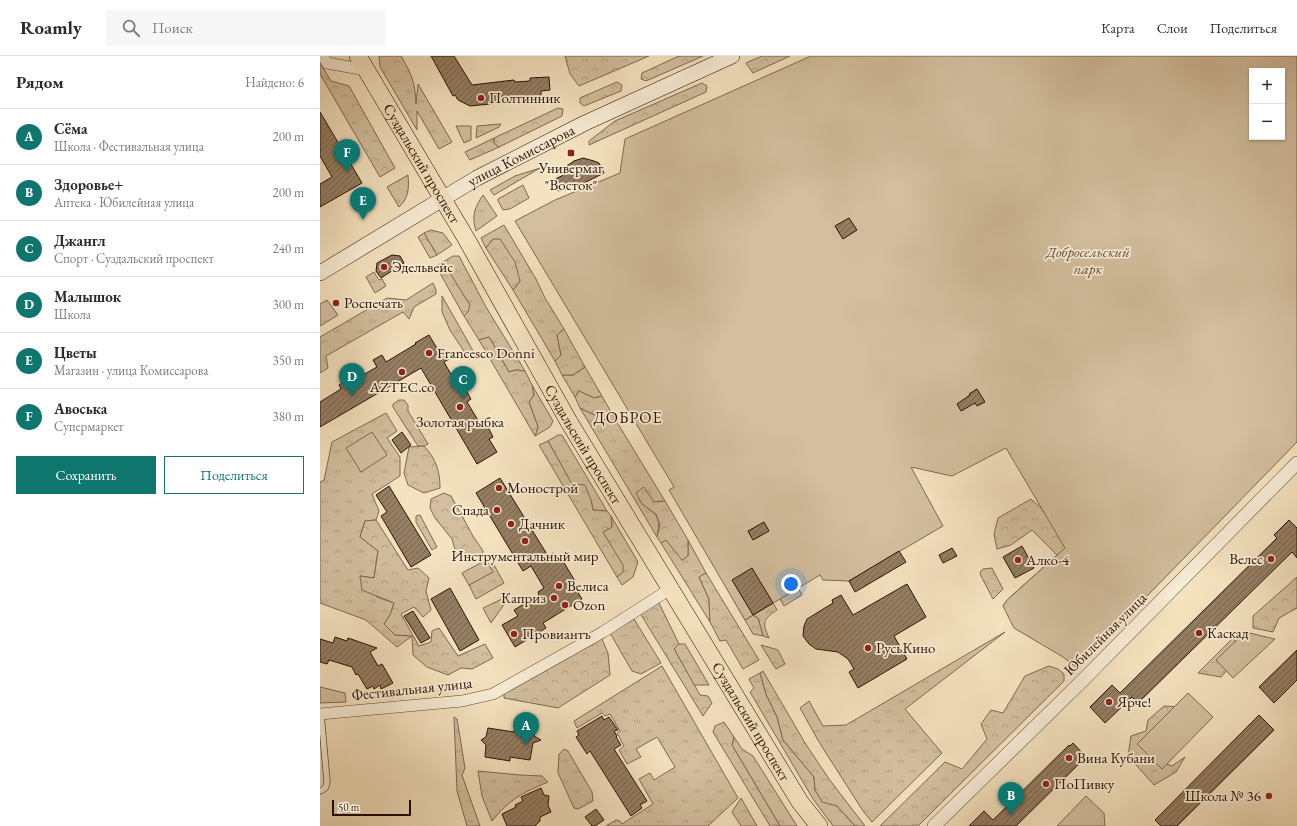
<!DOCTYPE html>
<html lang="ru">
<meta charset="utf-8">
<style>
body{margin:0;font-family:"EB Garamond",serif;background:#f7f7f7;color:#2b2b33}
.controls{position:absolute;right:12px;top:12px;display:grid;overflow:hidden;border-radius:0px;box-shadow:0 1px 3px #0004}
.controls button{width:36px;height:36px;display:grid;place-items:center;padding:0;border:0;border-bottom:1px solid #e1e1e2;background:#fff;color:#2b2b33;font:20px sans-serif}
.scale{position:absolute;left:12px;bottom:10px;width:79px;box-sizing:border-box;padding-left:4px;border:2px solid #2c1100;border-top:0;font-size:11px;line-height:14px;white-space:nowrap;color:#2c1100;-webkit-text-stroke:3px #f8edd6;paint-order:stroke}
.you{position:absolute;left:471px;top:528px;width:14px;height:14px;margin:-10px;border:3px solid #fff;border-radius:50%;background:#1a73e8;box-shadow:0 0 0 6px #1a73e833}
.badge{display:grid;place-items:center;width:26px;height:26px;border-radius:50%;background:#0f766e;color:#fff;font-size:13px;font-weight:700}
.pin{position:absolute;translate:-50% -33px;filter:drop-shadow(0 1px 2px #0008)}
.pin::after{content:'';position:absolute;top:21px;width:14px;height:12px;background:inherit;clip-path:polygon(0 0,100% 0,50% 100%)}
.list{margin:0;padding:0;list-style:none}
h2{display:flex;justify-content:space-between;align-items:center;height:52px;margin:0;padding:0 16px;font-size:17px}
h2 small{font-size:13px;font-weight:400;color:#7c7c81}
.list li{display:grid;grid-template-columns:26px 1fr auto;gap:12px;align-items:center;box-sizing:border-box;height:56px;padding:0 16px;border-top:1px solid #e1e1e2}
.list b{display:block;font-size:15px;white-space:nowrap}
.list p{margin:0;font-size:13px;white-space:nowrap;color:#7c7c81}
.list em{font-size:13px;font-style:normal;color:#7c7c81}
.actions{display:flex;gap:8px;padding:12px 16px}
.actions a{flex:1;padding:9px 0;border:1px solid #0f766e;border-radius:0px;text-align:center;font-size:14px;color:#0f766e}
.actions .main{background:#0f766e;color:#fff}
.icon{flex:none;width:22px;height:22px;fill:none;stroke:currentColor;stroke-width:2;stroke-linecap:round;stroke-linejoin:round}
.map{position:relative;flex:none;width:977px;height:770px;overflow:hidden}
header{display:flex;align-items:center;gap:24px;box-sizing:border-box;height:56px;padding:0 20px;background:#fff;border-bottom:1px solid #e1e1e2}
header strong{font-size:19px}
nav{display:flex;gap:22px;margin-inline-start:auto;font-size:14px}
.search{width:280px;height:36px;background:#f7f7f7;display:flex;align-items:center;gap:10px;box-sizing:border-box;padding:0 14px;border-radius:0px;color:#7c7c81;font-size:15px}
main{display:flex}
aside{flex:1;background:#fff}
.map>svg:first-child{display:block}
.grass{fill:url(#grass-tufts);stroke:#806850}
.forest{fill:url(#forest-crowns);stroke:#806850}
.park{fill:#d3bf9f;stroke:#806850;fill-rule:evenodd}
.building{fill:url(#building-hatch);stroke:#2c1100}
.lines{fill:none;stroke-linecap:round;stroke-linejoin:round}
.service-casing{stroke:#5e4630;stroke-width:7}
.minor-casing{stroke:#5e4630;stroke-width:12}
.tertiary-casing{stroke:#5e4630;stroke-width:14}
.secondary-casing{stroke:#2c1100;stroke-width:16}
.primary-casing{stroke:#2c1100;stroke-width:18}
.service{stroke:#f8edd6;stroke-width:5.5}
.minor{stroke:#f8edd6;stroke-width:11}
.tertiary{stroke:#f8edd6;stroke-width:13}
.secondary{stroke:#f8edd6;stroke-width:15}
.primary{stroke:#f5e3c0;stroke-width:17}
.poi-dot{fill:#8f2418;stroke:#f8edd6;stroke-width:1.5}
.labels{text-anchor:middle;stroke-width:3.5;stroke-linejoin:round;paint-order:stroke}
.poi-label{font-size:15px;fill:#2c1100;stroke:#f8edd6;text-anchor:start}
.street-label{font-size:15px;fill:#2c1100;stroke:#f8edd6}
.park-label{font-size:15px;font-style:italic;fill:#664e38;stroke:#f8edd6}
.neighbourhood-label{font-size:16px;letter-spacing:1px;fill:#2c1100;stroke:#f8edd6}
</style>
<header>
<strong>Roamly</strong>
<div class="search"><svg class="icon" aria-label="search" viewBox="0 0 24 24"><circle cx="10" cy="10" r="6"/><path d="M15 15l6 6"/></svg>Поиск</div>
<nav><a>Карта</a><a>Слои</a><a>Поделиться</a></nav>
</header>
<main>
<aside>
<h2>Рядом<small>Найдено: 6</small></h2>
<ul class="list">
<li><span class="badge">A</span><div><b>Сёма</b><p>Школа · Фестивальная улица</p></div><em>200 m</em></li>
<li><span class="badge">B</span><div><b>Здоровье+</b><p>Аптека · Юбилейная улица</p></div><em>200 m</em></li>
<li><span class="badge">C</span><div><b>Джангл</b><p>Спорт · Суздальский проспект</p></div><em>240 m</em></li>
<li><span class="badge">D</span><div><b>Малышок</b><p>Школа</p></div><em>300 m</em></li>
<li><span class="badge">E</span><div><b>Цветы</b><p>Магазин · улица Комиссарова</p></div><em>350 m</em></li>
<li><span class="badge">F</span><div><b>Авоська</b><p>Супермаркет</p></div><em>380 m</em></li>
</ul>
<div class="actions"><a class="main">Сохранить</a><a>Поделиться</a></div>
</aside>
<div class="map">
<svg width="977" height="770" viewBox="0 0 977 770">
<defs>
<pattern id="grass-tufts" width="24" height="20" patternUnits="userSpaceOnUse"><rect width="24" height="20" fill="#d3bf9f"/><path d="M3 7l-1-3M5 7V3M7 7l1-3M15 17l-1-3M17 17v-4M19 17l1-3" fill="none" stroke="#b5a387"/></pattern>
<pattern id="forest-crowns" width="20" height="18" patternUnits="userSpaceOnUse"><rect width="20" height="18" fill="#d3bf9f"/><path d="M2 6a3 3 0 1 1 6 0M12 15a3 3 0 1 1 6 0" fill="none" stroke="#b5a387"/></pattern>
<pattern id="building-hatch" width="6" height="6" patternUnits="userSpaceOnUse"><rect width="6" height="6" fill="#957e64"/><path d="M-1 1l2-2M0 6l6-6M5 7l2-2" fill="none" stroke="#7a6650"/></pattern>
</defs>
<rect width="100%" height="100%" fill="#f5e3c0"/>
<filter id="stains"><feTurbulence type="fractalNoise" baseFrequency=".005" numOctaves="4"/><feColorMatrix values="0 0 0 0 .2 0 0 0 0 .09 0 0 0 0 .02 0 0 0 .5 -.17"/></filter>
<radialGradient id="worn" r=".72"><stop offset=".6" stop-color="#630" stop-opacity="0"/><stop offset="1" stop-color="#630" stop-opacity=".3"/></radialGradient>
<!-- grass -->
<g class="grass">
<path d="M59,0h22c11,19 14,26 15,48l2,-20 34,58 -13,7 -22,-38v19l-37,-63z"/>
<polygon points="181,68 179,71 156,82 157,70"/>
<polygon points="136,70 151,70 151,84 144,87"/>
<polygon points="174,82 174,87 179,91 150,104 145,96"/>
<polygon points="220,112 174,139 170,134 195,120"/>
<path d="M88,119c1,13 1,23 -9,32l-12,-20z"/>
<polygon points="203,129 209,142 190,153 183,154 178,145 178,143"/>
<path d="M163,139l14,21 -21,15c-5,-15 -1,-24 7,-36z"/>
<polygon points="184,169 216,223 225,242 244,273 237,279 241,299 235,305 193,234 200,225 173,183 166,192 161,182"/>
<polygon points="111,174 123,177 132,189 117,199 104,177"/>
<polygon points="133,200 139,200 166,251 205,315 196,314 189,316 169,281 159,284 144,260 148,256 123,206"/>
<polygon points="54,216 59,224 62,223 66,230 55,237 46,221"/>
<polygon points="113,227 116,234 116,238 94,251 89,263 83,256 6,300 8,312 0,317 0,281 67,242 86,244"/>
<polygon points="122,240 156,300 149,303 130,274 122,256"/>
<polygon points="7,244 18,259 0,270 0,248"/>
<polygon points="265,311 282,340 274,342 259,335 255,341 242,319 253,319"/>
<polygon points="212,329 233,365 230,371 215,380 218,371 209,346 214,339"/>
<polygon points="79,344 84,344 88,349 88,355 108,388 104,390 98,390 73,351 73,348"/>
<path d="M260,352l30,14 5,-3 50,82 -23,3c15,11 19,12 15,33z"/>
<polygon points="66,357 77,375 67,382 80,401 80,420 52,438 59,455 56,464 45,465 40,481 58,495 54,522 40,520 57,541 74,547 70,559 64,568 75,579 92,580 77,591 46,564 0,547 0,426 4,424 12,386"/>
<polygon points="238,379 242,379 287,455 273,454 271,444 252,429 228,385"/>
<polygon points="291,460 318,506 313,521 302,529 297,521 303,516 283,476 292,471"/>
<polygon points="345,484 368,500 368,484 386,517 379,521 389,543 390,566 341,487"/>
<polygon points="168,507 174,509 184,527 156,543 149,529 172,516"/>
<path d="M412,524l21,35 20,-12 4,7c-14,9 -15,13 -8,28l-6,-2 -5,-18 -5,-3 -8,5 -20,-35z"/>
<polygon points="478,532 482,539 464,550 460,543"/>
<polygon points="182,543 185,547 171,567 163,552"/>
<polygon points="685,576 585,653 622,697 552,766 543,755 499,686 480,652 489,645 503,670 526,669"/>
<polygon points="359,588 365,588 389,629 374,629 354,593"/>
<polygon points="342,610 418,742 388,770 286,770 296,764 300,765 302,768 333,748 319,723 330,717 334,724 355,711 337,681 316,693 321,701 307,708 299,694 304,690 297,677 300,675 290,658 285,660 282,657 257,672 254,665"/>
<polygon points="440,617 446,638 457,661 463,684 494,721 495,734 517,750 535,770 513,770 493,743 430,636 434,632 429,623"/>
<polygon points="134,661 137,663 145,712 142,719 160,770 147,770 137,735"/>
<polygon points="414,681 422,693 433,700 477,770 460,770 412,689"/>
<polygon points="244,693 248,695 272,736 273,745 258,753 254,752 238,717 239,698"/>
<path d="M158,715l42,4 22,1 6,6c-26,11 -38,17 -56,39l-10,-25z"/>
<polygon points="421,742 437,770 421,770 412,756"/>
</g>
<!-- forest -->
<g class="forest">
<polygon points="245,0 329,0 259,30 250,18"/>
<polygon points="359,0 383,0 326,25 321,23 322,17"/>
<polygon points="442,0 470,0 433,17 426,7"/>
<polygon points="0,7 11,25 29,30 75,112 60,121 0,18"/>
<polygon points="297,26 302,29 301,35 264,50 260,47 260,42"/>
<polygon points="382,27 387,30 386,36 269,89 269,85 295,65"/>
<polygon points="238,52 243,53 242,60 179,91 174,87 174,82"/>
<polygon points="104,177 117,199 110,202 98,181"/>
<polygon points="173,183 180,183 195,206 200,225 193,234 166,192"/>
<polygon points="123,206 150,249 148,256 144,260 116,210"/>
<polygon points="244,273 265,311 253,319 242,319 235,305 241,299 237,279"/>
<polygon points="169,281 189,316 196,314 205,315 212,329 214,339 209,346 218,371 215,380 159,284"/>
<polygon points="259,335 274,342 282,340 295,363 290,366 260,352 255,341"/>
<polygon points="228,385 252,428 265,429 271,444 273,454 287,455 291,460 292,471 283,476 303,509 303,516 297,521 219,389"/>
<path d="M104,390c12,13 16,25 16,42l-16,5 -16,-8 -4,-12 5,-26z"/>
<polygon points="831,417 683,550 687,544 737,499 712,474 691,489 677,493 674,478 678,462 711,443 734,464"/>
<polygon points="324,431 334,446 345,445 368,484 368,500 362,504 346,484 341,487 337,481 340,469 336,458 322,448 316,437"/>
<polygon points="124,437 131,440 153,480 163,495 162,502 148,506 142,505 136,497 132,483 115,462 110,452 111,443"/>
<polygon points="100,459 117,491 112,494 96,466 96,460"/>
<polygon points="56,464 88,514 98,512 109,522 106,535 111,554 103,561 94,551 81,558 99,590 111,586 112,575 119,572 138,600 165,588 173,602 152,613 141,612 128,619 107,611 93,599 92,580 75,579 64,568 70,559 74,547 42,534 40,520 54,522 58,495 40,481 45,465"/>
<polygon points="672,512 683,533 673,543 661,520 660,516 663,513"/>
<polygon points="386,517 439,604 423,613 406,584 400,585 390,566 389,543 379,521"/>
<polygon points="977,521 977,552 959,562 953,576 933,572 933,560"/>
<polygon points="338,545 359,588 354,593 380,639 388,640 392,647 383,660 320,557"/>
<polygon points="433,559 438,562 443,580 433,578 425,564"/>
<polygon points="314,563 341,607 321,618 312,615 290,577"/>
<polygon points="281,581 288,597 290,619 238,652 184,642 184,638 196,630"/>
<polygon points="914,581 916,594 910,611 901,621 878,617"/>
<polygon points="441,589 458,594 465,608 456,613"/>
<polygon points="729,610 738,613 744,618 744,625 598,770 560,770 625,706 642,713 667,683 661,668 671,654 683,657 705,620"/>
<polygon points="443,615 485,687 509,723 545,770 535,770 517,750 502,746 495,734 494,721 463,684 457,661 446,638 440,617"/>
<polygon points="844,650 860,651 844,707 852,710 865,701 856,716 834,729 808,700 811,680 826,675 828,664"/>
<polygon points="404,666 414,681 412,689 460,770 450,770 393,676 395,670"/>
</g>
<!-- park -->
<g class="park">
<path d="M491,0h486v386l-220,226 -14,-11 -49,-29 -11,-22 4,-6 58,-52 -59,-100 -54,28 -41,-9 32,59 -94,55 -26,-1 -3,-5 -75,45 -76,-130 5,-3 -159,-266 40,-21 65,-27 5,-34zM932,15h30v66h-30z"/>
<polygon points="52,376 67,399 41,416 26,392"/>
<polygon points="166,504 173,516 149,529 142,517"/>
<polygon points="925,576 955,583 913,622 896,604"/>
<polygon points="0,631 25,637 26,646 0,647"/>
<polygon points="868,637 893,661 842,713 817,688"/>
<polygon points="766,740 784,757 785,770 737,770"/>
</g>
<!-- building -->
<g class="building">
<polygon points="111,0 134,0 152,29 194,24 195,26 210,25 210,22 229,21 230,34 221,35 221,43 150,50 138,44 135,39 133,40"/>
<polygon points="0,56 42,127 0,151 0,128 12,121 0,100"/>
<polygon points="263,102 274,105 279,107 284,117 252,133 240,135 236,134 233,130 233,125 237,122 242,120 245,111 254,105"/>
<polygon points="529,162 537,174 523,183 515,170"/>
<polygon points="72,199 80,200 84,207 61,222 56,215 57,207"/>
<polygon points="109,279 118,294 122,292 129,303 124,306 140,334 144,331 151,343 147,346 162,371 167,369 173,381 169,383 177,396 157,408 101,312 0,371 0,346 21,333 19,329 27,324 29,327 57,311 53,304 62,299 66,306 96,288 95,287"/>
<polygon points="657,333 665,346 657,350 655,347 641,355 637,348 650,339 649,338"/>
<polygon points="82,376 91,389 81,397 72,384"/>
<polygon points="180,422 228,500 233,497 236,502 240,500 255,525 252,527 262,543 223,567 226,572 195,591 182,569 198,560 194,554 219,539 218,536 224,532 211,510 203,515 156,437"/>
<polygon points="69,430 111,499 91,511 61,460 67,456 56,439"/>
<polygon points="969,464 977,472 977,502 972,496 818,647 812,641 785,667 770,651 792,629 800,637 957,482 954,479"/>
<polygon points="444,466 449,475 433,484 428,475"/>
<polygon points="702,490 714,512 695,522 683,501"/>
<polygon points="632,492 637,500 623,507 619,499"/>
<polygon points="579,495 586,506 535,536 529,525"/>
<polygon points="432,512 453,547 433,559 412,524"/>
<polygon points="587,528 606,561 574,580 587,603 538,632 529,616 534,613 528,603 518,596 496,593 489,588 483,580 484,570 487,563 513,547 512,544 521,539 533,559"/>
<polygon points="130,532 159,584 140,595 111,543"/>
<polygon points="93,555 110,582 101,587 84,560"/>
<polygon points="15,581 27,585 28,582 57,592 50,596 58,610 62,608 73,627 61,633 60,629 54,633 53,630 47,633 38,618 36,619 32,611 9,604 7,608 0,606 0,583 13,587"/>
<polygon points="977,594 977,624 954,647 939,631"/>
<polygon points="939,659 954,674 857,770 841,770 835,764"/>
<polygon points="282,660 284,664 289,661 298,674 294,675 297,680 296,681 301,689 294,693 327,745 320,749 322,752 311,760 270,695 267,698 256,681 259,679 257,675"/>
<polygon points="195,670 215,673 214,680 221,684 213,687 210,704 190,701 190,705 165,701 166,689 161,684 166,681 168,672 194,676"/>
<polygon points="753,687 766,701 696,770 649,770 664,755 673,764 749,689 750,690"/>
<polygon points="221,732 224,739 229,740 228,749 231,756 220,761 220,765 215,770 187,770 182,758 196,751 195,749 203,745 201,741"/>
<polygon points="276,753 284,764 275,770 272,770 265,761"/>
</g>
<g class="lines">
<defs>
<path id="service" d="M0,735c5,-2 7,-4 7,-10l-6,-67"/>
<g id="minor">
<polyline points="3,0 7,7 46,14 46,11"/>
<polyline points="0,658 142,645 173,638 283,576 350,533"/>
</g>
<polyline id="tertiary" points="614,770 764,623 977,407"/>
<g id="secondary">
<path id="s1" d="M0,217l157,-95 108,-55 147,-67"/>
</g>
<g id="primary">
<path id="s2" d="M38,0l109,184 102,182 209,344 22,36 19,24"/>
</g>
</defs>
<!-- service casing -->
<use href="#service" class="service-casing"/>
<!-- minor casing -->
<use href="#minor" class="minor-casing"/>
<!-- tertiary casing -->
<use href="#tertiary" class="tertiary-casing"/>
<!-- secondary casing -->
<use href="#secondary" class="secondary-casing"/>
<!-- primary casing -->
<use href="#primary" class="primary-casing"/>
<!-- service -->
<use href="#service" class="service"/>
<!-- minor -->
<use href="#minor" class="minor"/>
<!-- tertiary -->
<use href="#tertiary" class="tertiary"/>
<!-- secondary -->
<use href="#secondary" class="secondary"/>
<!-- primary -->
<use href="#primary" class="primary"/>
</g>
<!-- markers -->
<g class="poi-dot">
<circle cx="161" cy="42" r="4"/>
<rect x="247" y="93" width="8" height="8" rx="2"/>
<circle cx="64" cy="211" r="4"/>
<circle cx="16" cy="247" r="4"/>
<circle cx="109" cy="297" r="4"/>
<circle cx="82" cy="316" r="4"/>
<circle cx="140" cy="351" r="4"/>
<circle cx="179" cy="432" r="4"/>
<circle cx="177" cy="454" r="4"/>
<circle cx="191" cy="468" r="4"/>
<circle cx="205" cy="485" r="4"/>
<circle cx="951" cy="503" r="4"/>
<circle cx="698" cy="504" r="4"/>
<circle cx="239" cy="530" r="4"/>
<circle cx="234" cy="542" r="4"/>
<circle cx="245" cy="549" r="4"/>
<circle cx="879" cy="577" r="4"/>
<circle cx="194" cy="578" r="4"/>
<circle cx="548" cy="592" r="4"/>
<circle cx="789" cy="646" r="4"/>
<circle cx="749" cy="702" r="4"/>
<circle cx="726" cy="728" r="4"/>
<circle cx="949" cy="740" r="4"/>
</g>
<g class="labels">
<!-- poi labels -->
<g class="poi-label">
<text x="169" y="47">Полтинник</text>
<text x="251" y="117" text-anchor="middle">Универмаг<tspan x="251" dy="17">"Восток"</tspan></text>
<text x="72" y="216">Эдельвейс</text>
<text x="24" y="252">Роспечать</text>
<text x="117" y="302">Francesco Donni</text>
<text x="82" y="336" text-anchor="middle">AZTEC.co</text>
<text x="140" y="371" text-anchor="middle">Золотая рыбка</text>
<text x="187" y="437">Монострой</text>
<text x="169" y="459" text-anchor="end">Спада</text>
<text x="199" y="473">Дачник</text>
<text x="205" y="505" text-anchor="middle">Инструментальный мир</text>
<text x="943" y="508" text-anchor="end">Велес</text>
<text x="706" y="509">Алко-4</text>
<text x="247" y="535">Велиса</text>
<text x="226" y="547" text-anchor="end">Каприз</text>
<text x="253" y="554">Ozon</text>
<text x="887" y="582">Каскад</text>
<text x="202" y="583">Провиантъ</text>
<text x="556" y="597">РусьКино</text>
<text x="797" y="651">Ярче!</text>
<text x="757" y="707">Вина Кубани</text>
<text x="734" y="733">ПоПивку</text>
<text x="941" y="745" text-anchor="end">Школа № 36</text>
</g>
<!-- street labels -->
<g class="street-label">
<text dy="5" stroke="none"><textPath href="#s1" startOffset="233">улица Комиссарова</textPath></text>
<text dy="5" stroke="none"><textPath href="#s2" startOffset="125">Суздальский проспект</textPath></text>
<text dy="5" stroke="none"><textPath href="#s2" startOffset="449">Суздальский проспект</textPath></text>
<text transform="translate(785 578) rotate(-45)" y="5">Юбилейная улица</text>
<text transform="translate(92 633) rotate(-6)" y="5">Фестивальная улица</text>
<text dy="5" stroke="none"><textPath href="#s2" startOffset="773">Суздальский проспект</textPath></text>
</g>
<!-- park labels -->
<g class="park-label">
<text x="768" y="201">Добросельский<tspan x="768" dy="17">парк</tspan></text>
</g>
<!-- neighbourhood labels -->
<g class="neighbourhood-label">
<text x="308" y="367">ДОБРОЕ</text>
</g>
</g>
<rect width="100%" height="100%" filter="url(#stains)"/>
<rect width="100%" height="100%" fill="url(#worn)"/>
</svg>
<div class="controls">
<button>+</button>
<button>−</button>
</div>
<div class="scale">50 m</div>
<div class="you"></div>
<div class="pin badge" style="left:206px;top:689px">A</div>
<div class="pin badge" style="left:691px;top:759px">B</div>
<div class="pin badge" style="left:143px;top:343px">C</div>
<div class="pin badge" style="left:32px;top:340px">D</div>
<div class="pin badge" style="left:43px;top:164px">E</div>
<div class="pin badge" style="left:27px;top:116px">F</div>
</div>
</main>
